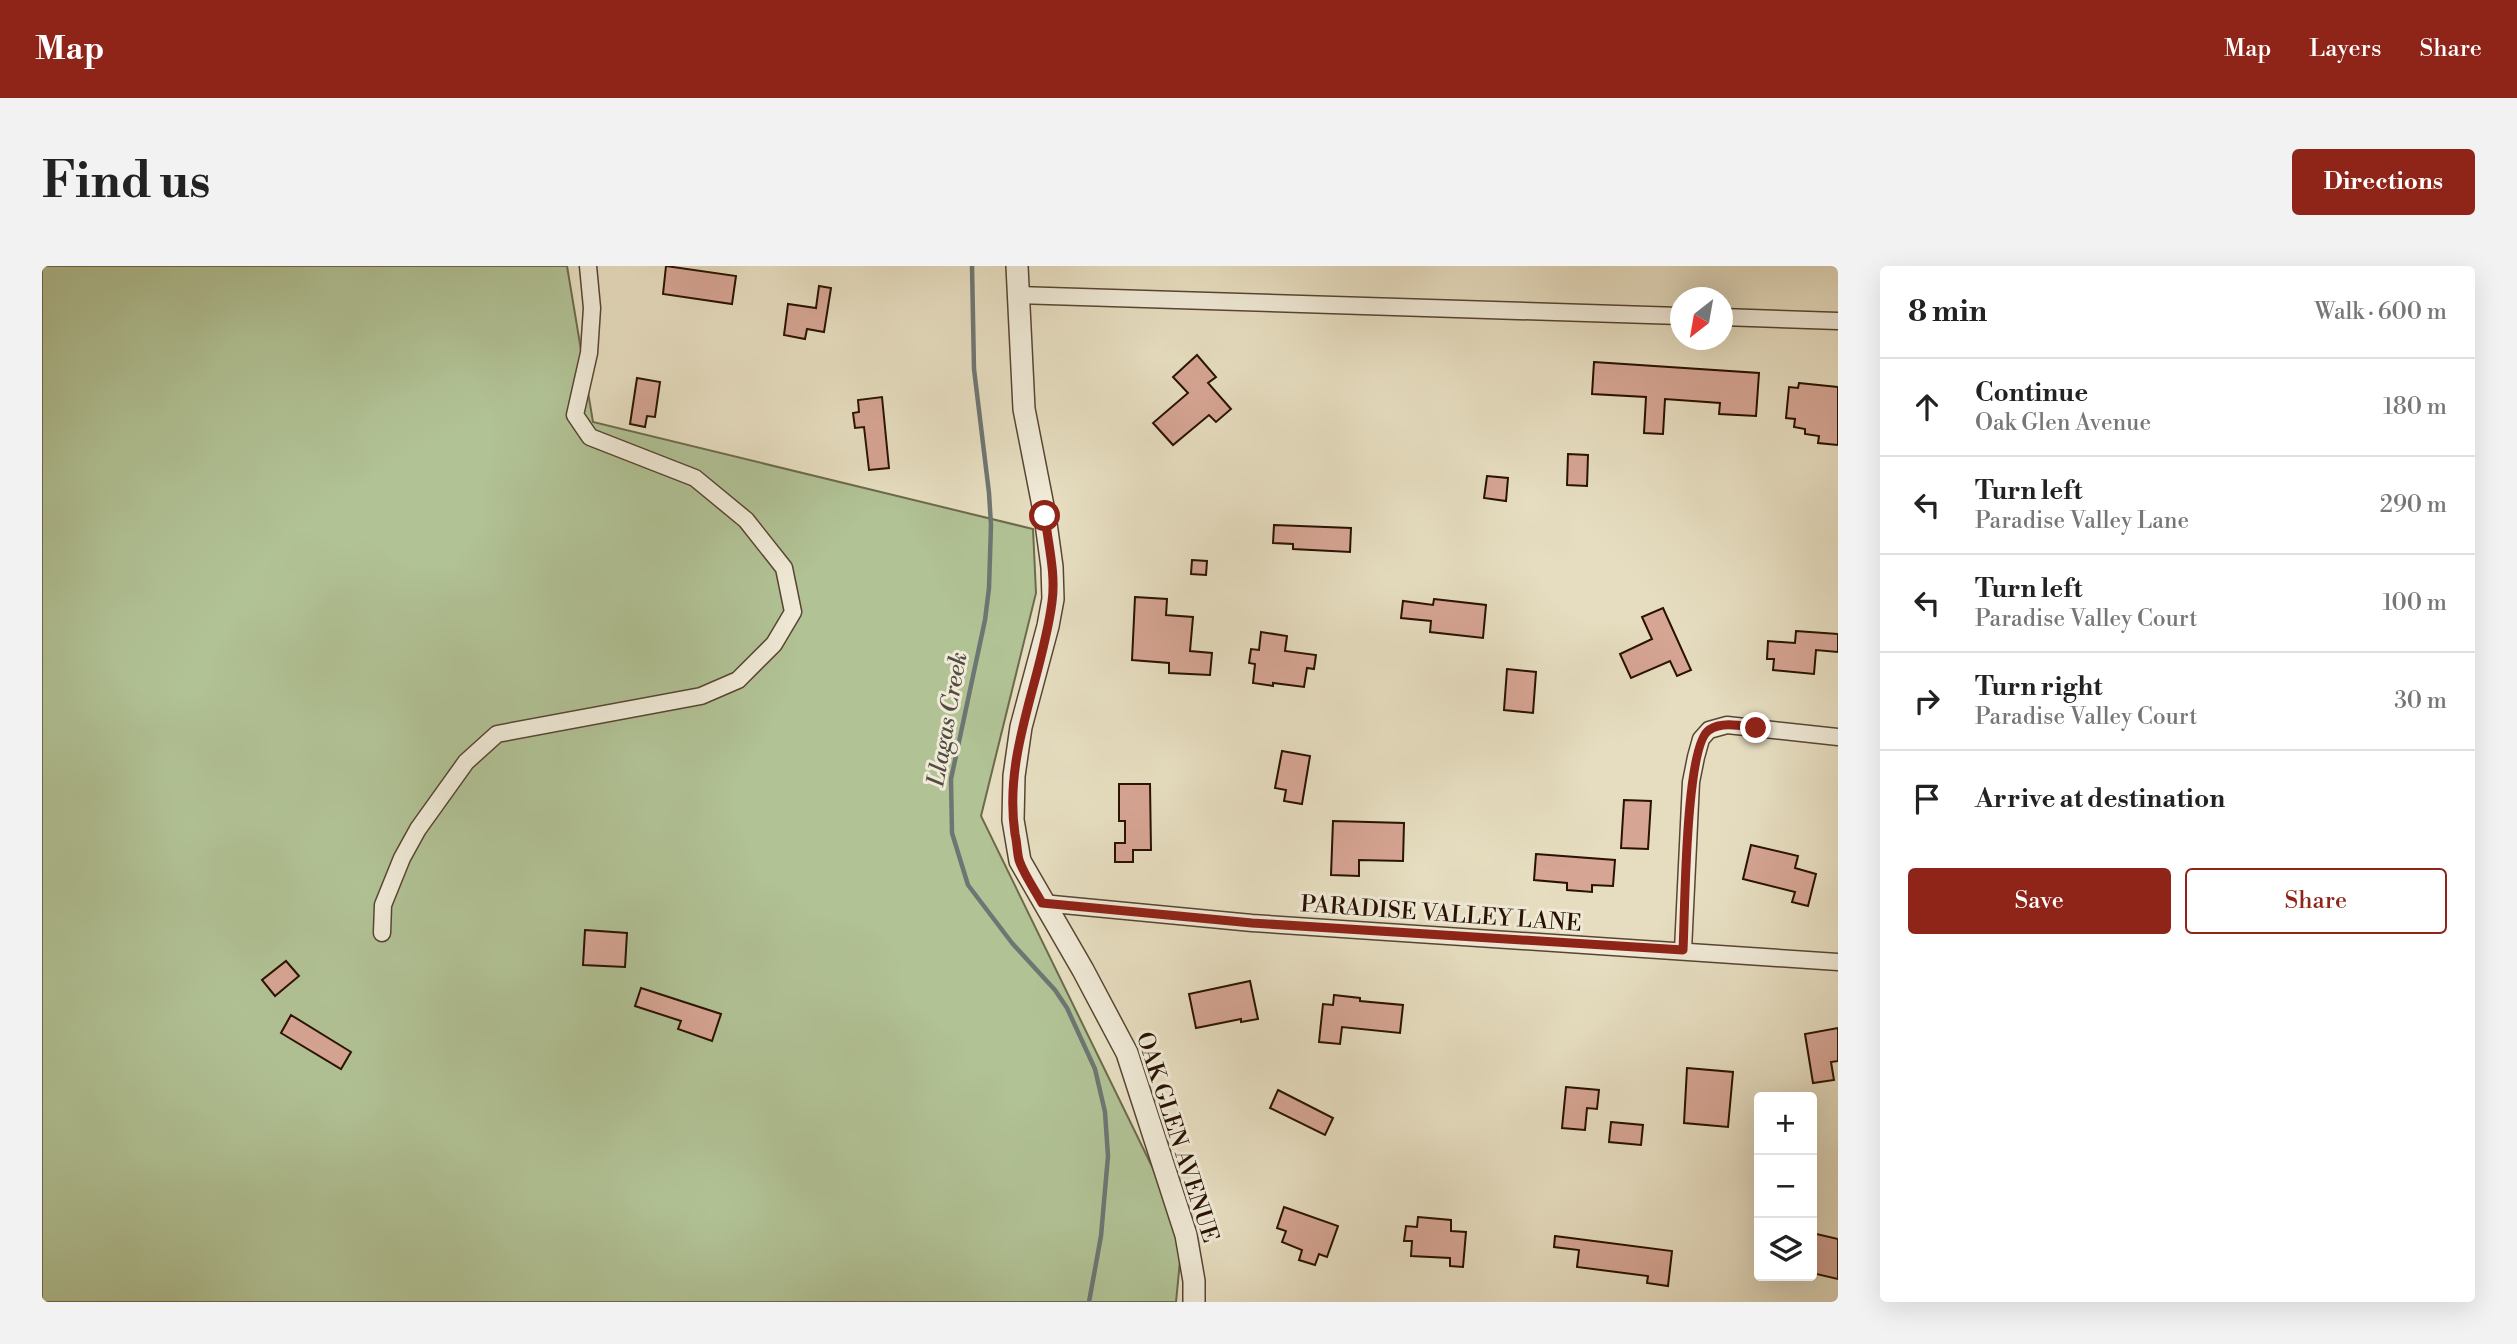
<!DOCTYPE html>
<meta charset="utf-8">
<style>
body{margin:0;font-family:"Libre Bodoni",serif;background:#f2f2f2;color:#222}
.controls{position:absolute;right:21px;bottom:21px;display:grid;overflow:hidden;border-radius:7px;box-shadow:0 7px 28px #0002}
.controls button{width:63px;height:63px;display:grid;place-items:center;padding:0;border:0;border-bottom:2px solid #e0e0e0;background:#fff;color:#222;font:35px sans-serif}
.compass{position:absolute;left:1628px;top:21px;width:63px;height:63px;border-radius:50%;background:#fff;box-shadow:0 7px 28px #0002;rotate:211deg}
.stop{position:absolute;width:21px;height:21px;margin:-16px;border:5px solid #8f2418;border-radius:50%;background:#fff}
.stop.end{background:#8f2418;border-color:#fff;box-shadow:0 2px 7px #0008}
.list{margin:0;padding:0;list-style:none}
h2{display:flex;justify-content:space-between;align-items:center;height:91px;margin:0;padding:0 28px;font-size:30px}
h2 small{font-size:23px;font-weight:400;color:#767676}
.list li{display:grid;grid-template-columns:46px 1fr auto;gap:21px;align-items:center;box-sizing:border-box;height:98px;padding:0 28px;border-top:2px solid #e0e0e0}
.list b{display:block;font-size:26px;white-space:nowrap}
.list p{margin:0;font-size:23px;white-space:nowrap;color:#767676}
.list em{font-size:23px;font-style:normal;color:#767676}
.actions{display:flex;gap:14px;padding:21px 28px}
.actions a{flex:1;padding:16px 0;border:2px solid #8f2418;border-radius:7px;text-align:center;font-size:24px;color:#8f2418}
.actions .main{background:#8f2418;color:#fff}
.icon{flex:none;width:38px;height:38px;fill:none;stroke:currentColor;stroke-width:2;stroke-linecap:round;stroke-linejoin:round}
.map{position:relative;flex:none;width:1796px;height:1036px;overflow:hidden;border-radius:7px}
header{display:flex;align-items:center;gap:42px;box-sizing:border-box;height:98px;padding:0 35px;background:#8f2418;color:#fff}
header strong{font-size:33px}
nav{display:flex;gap:38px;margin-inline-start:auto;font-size:24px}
.intro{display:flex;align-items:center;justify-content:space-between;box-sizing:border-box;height:168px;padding:0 42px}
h1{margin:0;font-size:49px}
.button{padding:18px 32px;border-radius:7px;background:#8f2418;color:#fff;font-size:24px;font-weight:700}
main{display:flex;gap:42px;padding:0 42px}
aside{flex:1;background:#fff;border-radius:7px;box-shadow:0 7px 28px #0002}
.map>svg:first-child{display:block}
.grass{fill:#b1c295;stroke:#6d6a4c;stroke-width:2}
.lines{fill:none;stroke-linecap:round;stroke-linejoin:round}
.stream{stroke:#6e7673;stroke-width:4.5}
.building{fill:#d6a594;stroke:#291202;stroke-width:2}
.minor-casing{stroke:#584532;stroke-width:19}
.tertiary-casing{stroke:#584532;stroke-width:24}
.minor{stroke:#efe9d6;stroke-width:16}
.tertiary{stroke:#efe9d6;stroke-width:21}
.route{stroke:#8f2418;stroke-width:9}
.labels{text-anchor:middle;stroke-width:6;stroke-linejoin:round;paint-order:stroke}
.street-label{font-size:23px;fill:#291202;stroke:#efe9d6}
.water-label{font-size:24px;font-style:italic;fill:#514c44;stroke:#efe9d6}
</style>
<header>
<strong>Map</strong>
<nav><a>Map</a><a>Layers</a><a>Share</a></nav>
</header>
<div class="intro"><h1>Find us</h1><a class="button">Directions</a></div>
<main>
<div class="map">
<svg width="1796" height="1036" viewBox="0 0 1796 1036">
<rect width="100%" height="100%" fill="#e6ddc0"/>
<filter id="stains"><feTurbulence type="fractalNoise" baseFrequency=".00286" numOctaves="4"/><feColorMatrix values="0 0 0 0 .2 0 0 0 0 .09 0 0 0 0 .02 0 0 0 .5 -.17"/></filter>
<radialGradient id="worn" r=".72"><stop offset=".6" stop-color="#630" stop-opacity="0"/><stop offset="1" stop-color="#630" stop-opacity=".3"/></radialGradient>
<!-- grass -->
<polygon class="grass" points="0,0 525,0 551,156 991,263 994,327 939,550 1141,964 1134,1036 0,1036"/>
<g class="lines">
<!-- stream -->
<polyline class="stream" points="930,0 932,103 947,227 949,259 947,322 943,354 909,513 910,567 926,619 970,677 1013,724 1025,742 1053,803 1063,846 1066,890 1059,970 1047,1036"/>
</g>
<!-- building -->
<g class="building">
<polygon points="624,0 694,10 690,38 621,28"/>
<polygon points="777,20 789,22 782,66 765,63 763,73 742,69 746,38 774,42"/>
<polygon points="1155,89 1174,111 1166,117 1189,143 1174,156 1167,149 1131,179 1111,157 1146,127 1131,111"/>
<polygon points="1552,96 1717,107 1714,150 1677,148 1678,137 1623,133 1621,168 1602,167 1604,131 1550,128"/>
<polygon points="595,112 618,116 613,151 605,150 603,161 588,158"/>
<polygon points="1757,117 1796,121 1796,179 1776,177 1777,170 1763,168 1763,163 1752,161 1753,153 1744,152 1747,121 1756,122"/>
<polygon points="840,131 847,202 827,204 822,161 813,162 811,147 817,146 816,134"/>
<polygon points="1526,188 1546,189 1545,220 1525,219"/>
<polygon points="1445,210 1466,212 1464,235 1442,232"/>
<polygon points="1232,259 1309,262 1308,286 1251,283 1251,278 1231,277"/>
<polygon points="1150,294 1165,295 1164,309 1149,308"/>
<polygon points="1093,331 1125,333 1124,349 1151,351 1148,385 1170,387 1168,409 1127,407 1127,397 1090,394"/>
<polygon points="1392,333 1444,339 1441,372 1388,366 1389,355 1359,352 1361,335 1391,339"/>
<polygon points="1621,342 1649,404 1635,410 1628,395 1589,412 1578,388 1610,373 1600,351"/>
<polygon points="1754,365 1796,368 1796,386 1774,384 1772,408 1731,404 1732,393 1725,393 1726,375 1753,377"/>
<polygon points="1219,366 1245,370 1243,385 1274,389 1272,403 1265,402 1262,421 1231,417 1231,420 1211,417 1213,398 1207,397 1209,383 1217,384"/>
<polygon points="1465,403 1494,406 1491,447 1462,444"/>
<polygon points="1240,485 1268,490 1260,538 1242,535 1244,524 1233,522"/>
<polygon points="1077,518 1108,518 1109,584 1091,584 1091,596 1073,596 1073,577 1083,577 1083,555 1077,555"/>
<polygon points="1582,534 1609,535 1606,583 1579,582"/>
<polygon points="1291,555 1362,557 1361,595 1317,594 1317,610 1289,609"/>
<polygon points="1709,579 1756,590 1753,602 1774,608 1766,640 1750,636 1753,626 1701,613"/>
<polygon points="1494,588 1573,594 1571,620 1550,619 1550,626 1525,624 1525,617 1492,614"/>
<polygon points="543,664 585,667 583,701 541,699"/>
<polygon points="244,695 257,710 233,730 220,714"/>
<polygon points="1208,715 1216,753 1199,756 1199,753 1154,762 1147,728"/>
<polygon points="599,722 679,748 670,775 636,763 639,755 593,740"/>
<polygon points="1292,729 1318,732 1318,735 1361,739 1358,767 1300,761 1298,778 1277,776 1281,738 1291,739"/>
<polygon points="249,749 309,786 299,803 239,767"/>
<polygon points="1796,762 1796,795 1789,796 1792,814 1771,817 1763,768"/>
<polygon points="1645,802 1691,806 1686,861 1642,857"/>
<polygon points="1524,821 1557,824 1555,843 1545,842 1543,864 1520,862"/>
<polygon points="1236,824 1291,852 1283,869 1228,842"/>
<polygon points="1569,856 1601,859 1599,879 1567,876"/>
<polygon points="1242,941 1296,960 1285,991 1277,988 1273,999 1257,994 1260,984 1240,976 1244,965 1235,962"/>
<polygon points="1376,951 1409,954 1409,965 1424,966 1421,1001 1408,1000 1408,992 1369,990 1370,975 1362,975 1364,960 1375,961"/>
<polygon points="1770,967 1796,973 1796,1013 1770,1007"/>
<polygon points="1513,970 1630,985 1626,1020 1605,1017 1606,1010 1535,1001 1537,984 1512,981"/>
</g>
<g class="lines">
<defs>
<g id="minor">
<polyline points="975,29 1638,50"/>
<polyline points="1680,51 1796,55"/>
<polyline points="1000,637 1210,657 1796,696"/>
<polyline points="340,667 341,639 360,592 376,563 424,496 455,468 659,430 696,414 732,378 751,346 742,302 704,254 653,212 548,171 533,149 547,87 550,42 546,0"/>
<polyline points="1641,684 1649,516 1654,491 1659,473 1667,464 1685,459 1796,471"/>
</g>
<polyline id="tertiary" points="975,0 982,143 1003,250 1010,301 1011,333 1006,360 979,461 972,510 971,554 978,595 1041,704 1085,787 1144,969 1152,1015 1152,1036"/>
</defs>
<!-- minor casing -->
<use href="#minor" class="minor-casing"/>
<!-- tertiary casing -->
<use href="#tertiary" class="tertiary-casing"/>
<!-- minor -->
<use href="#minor" class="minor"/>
<!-- tertiary -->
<use href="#tertiary" class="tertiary"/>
</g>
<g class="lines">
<!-- route -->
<path class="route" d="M1003,250c3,28 11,58 7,86 -10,78 -49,151 -37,232 2,8 2,18 4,26 5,15 16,30 23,43l210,20 431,27c2,-34 2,-205 26,-220 13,-9 33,-4 47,-2"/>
</g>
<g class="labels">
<!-- street labels -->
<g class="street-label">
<text transform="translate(1399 647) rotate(4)" y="8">PARADISE VALLEY LANE</text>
<text transform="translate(1136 871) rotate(72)" y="8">OAK GLEN AVENUE</text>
</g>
<!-- water labels -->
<g class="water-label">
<text transform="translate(905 453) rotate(-80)" y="8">Llagas Creek</text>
</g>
</g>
<rect width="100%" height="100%" filter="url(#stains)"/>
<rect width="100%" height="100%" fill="url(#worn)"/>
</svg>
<div class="controls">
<button>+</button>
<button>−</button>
<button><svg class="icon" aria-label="layers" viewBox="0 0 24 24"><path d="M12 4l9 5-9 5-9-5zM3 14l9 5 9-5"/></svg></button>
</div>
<svg class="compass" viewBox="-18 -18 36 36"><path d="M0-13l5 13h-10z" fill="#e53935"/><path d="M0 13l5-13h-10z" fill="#767676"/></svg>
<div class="stop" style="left:1003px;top:250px"></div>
<div class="stop end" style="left:1714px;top:462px"></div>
</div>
<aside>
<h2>8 min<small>Walk · 600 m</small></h2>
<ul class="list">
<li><svg class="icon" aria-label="ahead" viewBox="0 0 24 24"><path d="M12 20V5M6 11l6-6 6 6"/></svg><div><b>Continue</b><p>Oak Glen Avenue</p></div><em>180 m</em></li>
<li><svg class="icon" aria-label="left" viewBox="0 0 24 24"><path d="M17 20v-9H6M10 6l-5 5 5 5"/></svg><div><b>Turn left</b><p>Paradise Valley Lane</p></div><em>290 m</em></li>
<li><svg class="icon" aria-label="left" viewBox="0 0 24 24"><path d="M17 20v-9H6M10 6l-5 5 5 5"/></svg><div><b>Turn left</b><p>Paradise Valley Court</p></div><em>100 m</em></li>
<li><svg class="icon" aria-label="right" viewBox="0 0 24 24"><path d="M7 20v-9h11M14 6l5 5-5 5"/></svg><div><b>Turn right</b><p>Paradise Valley Court</p></div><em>30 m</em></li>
<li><svg class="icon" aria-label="arrive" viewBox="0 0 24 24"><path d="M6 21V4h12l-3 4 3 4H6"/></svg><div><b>Arrive at destination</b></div></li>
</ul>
<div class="actions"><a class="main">Save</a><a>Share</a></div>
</aside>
</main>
